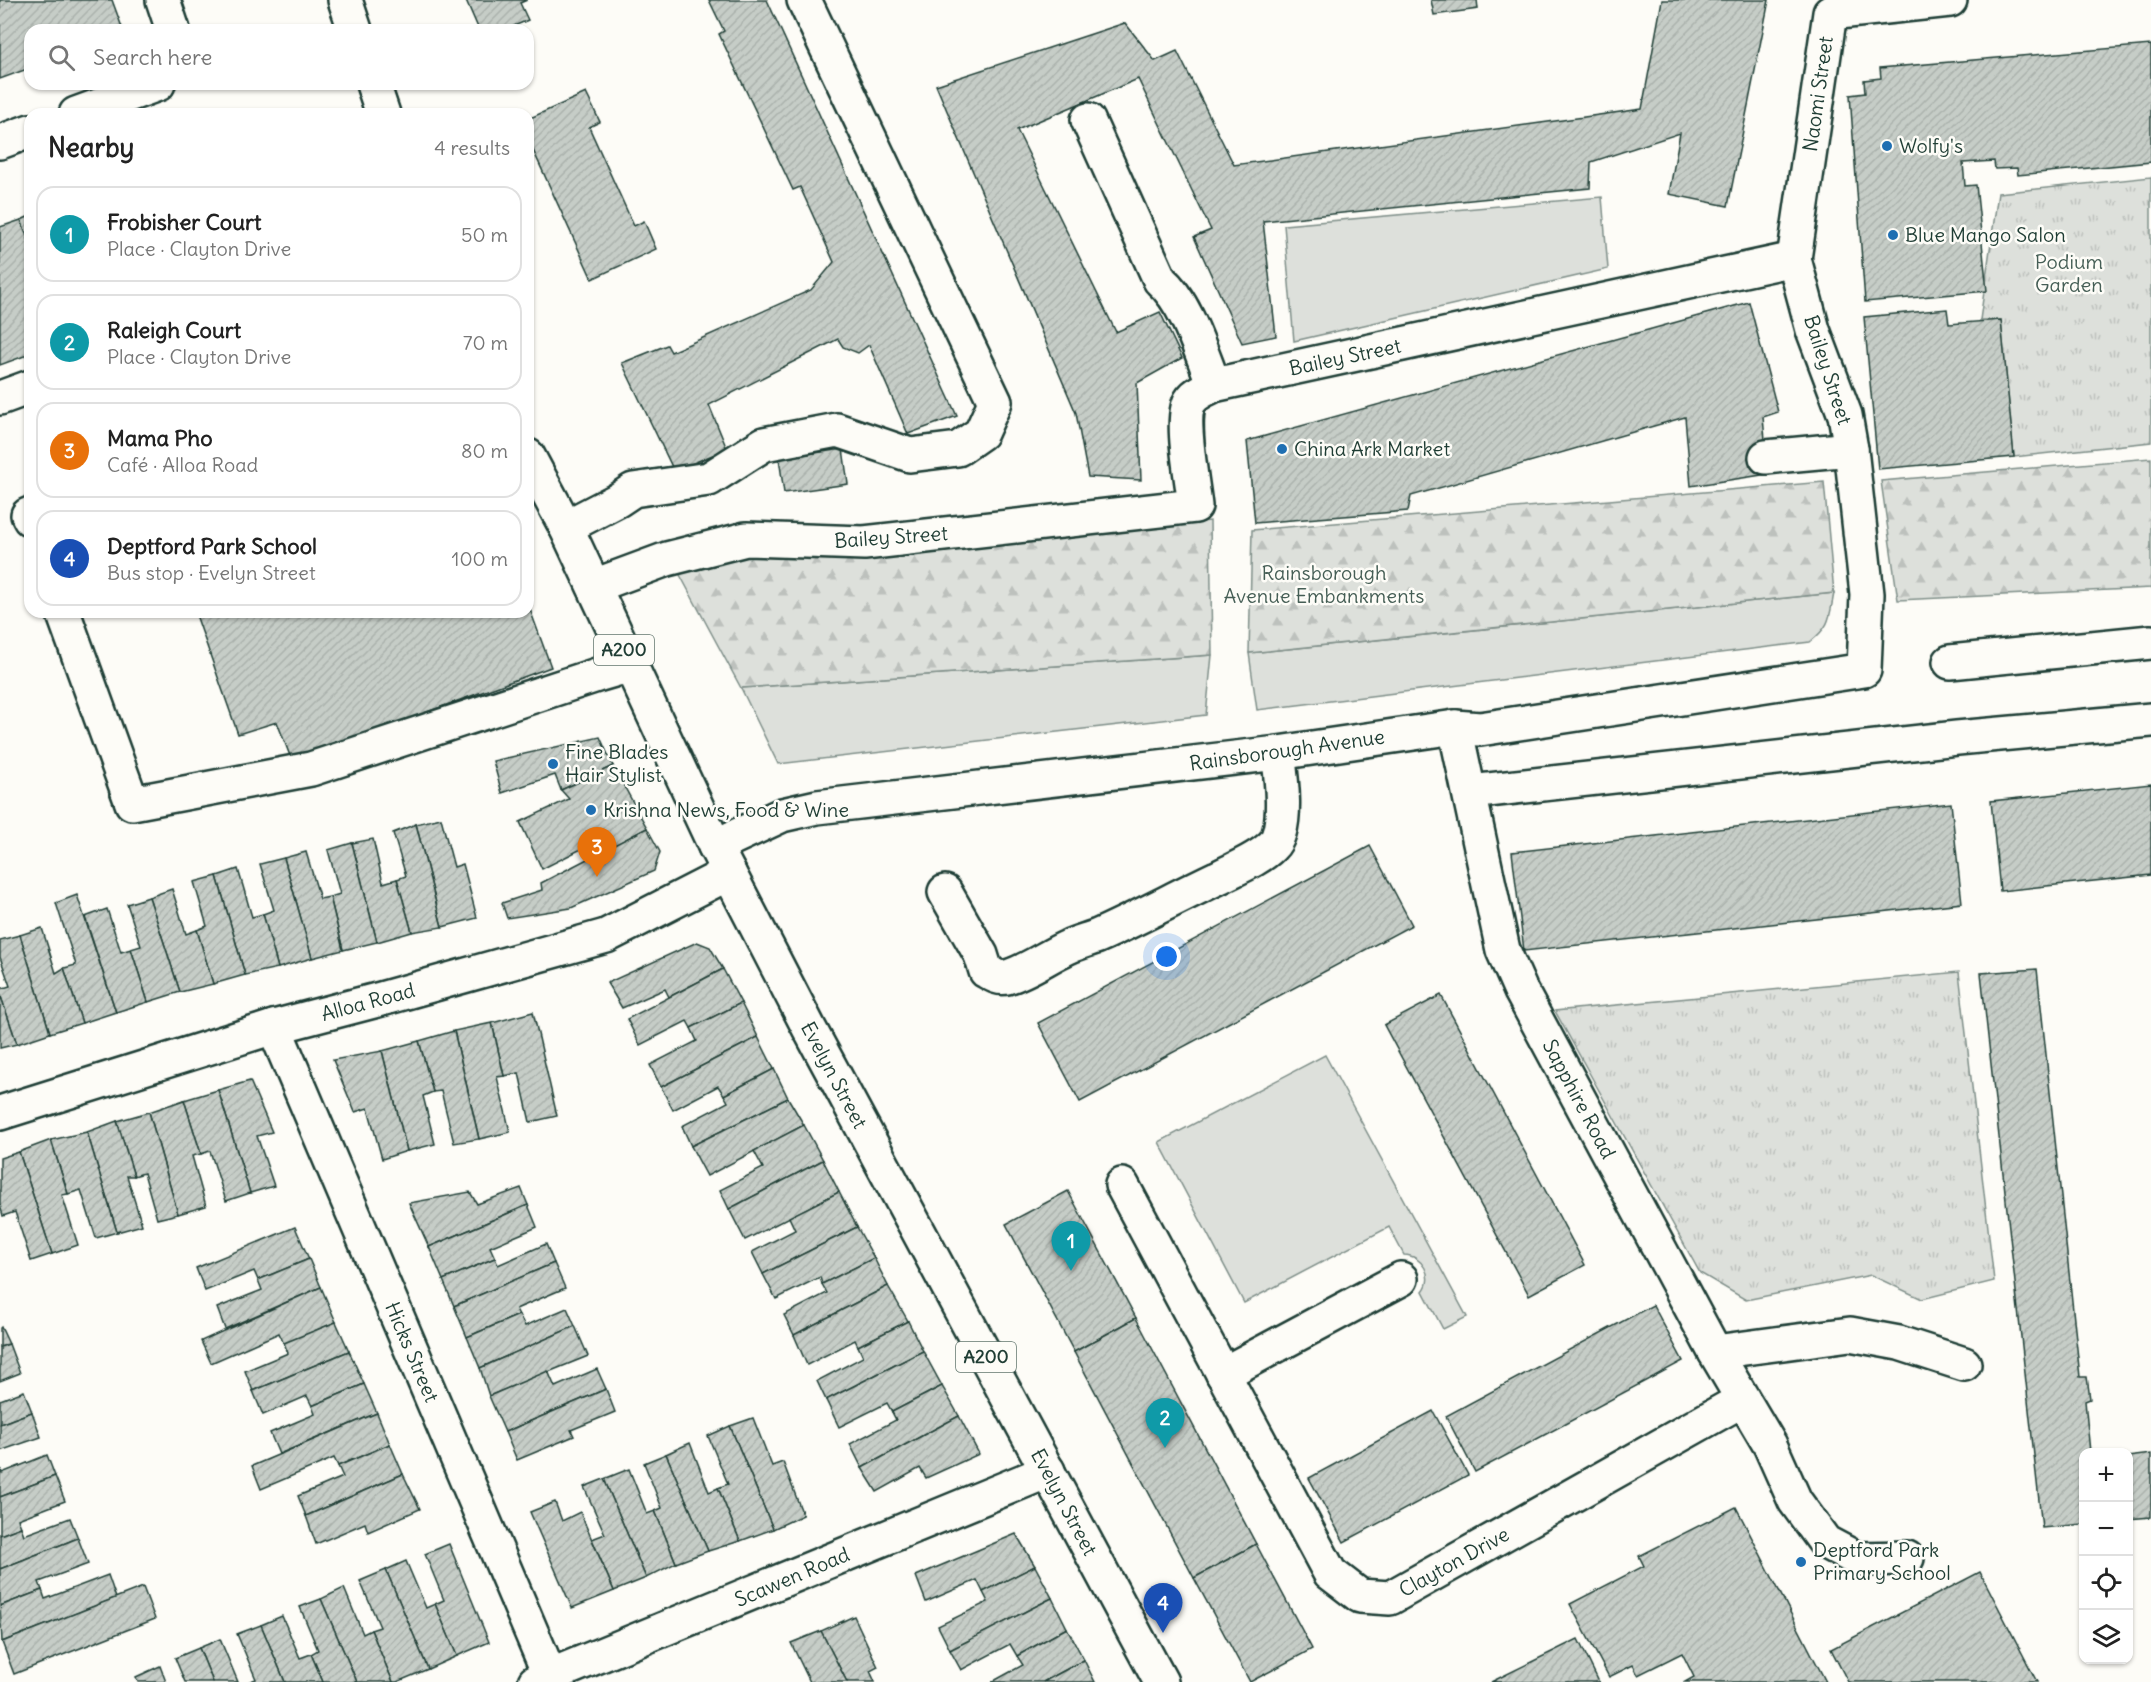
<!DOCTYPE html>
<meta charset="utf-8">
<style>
body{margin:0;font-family:Delius,sans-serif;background:#f2f2f2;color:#222}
.controls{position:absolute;right:18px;bottom:18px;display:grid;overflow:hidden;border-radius:12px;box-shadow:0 2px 4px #0004}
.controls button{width:54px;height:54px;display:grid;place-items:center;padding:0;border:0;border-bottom:2px solid #e0e0e0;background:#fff;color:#222;font:30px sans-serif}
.you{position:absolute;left:1167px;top:957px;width:21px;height:21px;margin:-15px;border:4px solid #fff;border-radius:50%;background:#1a73e8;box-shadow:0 0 0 9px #1a73e833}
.badge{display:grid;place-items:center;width:39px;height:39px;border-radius:50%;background:#1a73e8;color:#fff;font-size:20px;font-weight:700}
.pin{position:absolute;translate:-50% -50px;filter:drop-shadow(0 2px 3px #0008)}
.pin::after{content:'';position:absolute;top:32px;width:21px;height:18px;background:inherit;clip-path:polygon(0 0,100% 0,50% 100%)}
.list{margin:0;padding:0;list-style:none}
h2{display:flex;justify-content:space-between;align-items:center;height:78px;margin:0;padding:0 24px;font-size:26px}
h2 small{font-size:20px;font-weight:400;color:#767676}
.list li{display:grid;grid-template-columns:39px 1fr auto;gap:18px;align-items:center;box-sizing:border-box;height:96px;margin:0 12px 12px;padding:0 12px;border:2px solid #e0e0e0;border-radius:18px}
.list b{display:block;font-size:22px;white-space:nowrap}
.list p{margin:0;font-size:20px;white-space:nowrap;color:#767676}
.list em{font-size:20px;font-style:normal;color:#767676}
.icon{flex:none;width:33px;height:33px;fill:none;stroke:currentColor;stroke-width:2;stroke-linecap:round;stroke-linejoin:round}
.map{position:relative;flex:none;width:2151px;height:1682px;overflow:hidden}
.search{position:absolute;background:#fff;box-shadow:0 2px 4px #0004;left:24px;top:24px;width:510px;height:66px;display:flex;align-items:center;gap:15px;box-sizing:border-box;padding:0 21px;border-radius:18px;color:#767676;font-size:22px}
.panel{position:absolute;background:#fff;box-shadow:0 2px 4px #0004;left:24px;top:108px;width:510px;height:510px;border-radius:18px}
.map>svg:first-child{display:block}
.green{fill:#dde0db;stroke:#7e8e88;stroke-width:1.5}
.forest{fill:url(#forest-firs);stroke:#7e8e88;stroke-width:1.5}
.park{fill:url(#park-tufts);stroke:#7e8e88;stroke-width:1.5}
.building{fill:url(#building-hatch);stroke:#1f3d34;stroke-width:1.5}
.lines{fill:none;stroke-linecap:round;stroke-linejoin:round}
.minor-casing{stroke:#1f3d34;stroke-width:38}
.major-casing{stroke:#1f3d34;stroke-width:38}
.minor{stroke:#fdfcf7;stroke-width:33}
.major{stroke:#fdfcf7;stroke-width:33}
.poi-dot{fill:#1f6fb2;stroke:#fdfcf7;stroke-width:2}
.labels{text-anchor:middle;stroke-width:5;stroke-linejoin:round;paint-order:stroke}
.shield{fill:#fdfcf7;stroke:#62766e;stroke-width:1.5}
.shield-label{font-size:18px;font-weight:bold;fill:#1f3d34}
.street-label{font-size:20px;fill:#1f3d34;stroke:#fdfcf7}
.poi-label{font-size:20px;fill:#1f3d34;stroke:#fdfcf7;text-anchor:start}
.park-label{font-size:20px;fill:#455e55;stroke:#fdfcf7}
</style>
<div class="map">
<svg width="2151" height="1682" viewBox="0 0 2151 1682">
<defs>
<pattern id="forest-firs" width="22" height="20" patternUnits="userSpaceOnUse" patternTransform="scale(1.5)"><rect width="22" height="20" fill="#dde0db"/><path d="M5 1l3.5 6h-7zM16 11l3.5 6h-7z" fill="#bdc1bd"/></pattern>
<pattern id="park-tufts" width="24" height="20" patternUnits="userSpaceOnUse" patternTransform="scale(1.5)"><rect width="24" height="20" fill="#dde0db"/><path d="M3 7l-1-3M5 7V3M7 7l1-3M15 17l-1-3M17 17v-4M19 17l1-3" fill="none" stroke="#bdc1bd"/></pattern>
<pattern id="building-hatch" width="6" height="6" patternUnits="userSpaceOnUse" patternTransform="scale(1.5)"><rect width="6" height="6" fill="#c6cdc7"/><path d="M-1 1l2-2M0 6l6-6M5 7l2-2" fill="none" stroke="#aab1ac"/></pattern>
</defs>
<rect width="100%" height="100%" fill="#fdfcf7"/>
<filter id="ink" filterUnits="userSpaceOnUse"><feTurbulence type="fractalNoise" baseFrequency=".0167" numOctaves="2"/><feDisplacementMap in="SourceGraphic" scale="12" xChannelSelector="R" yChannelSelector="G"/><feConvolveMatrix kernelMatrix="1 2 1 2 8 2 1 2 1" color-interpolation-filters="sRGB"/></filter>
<g filter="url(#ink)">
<!-- green -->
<g class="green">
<polygon points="1602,197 1608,269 1294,341 1284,225"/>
<path d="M1834,593c-5,26 -3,32 -24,49l-553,68 -8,-57z"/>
<polygon points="1212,655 1206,715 778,764 741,688"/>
<path d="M1325,1055l142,262 -24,12 -20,-38c12,-14 -1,-36 -19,-36l-15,-28 -145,76 -85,-161z"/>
</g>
<!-- forest -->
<g class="forest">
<polygon points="2151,458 2151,588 1898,600 1881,481"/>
<polygon points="1824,482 1834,593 1249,653 1252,530"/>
<polygon points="1210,521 1212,655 741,688 679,573 750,553 851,555"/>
</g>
<!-- park -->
<g class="park">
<polygon points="2151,177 2151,442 2014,457 2001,320 1980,320 1998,193"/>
<polygon points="1959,972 1994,1281 1922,1299 1871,1275 1746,1300 1700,1273 1555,1011"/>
</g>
<!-- building -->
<g class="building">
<polygon points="0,0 112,0 123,30 30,30 30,68 0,79"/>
<polygon points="466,0 527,0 520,3 528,20 505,30 479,30"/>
<polygon points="709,0 767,0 957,416 908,434 869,345 858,353 843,347 838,339 709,405 727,449 674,471 622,363 667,345 671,352 811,290 834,262 800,187 793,190 719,34 724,31"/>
<polygon points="1431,0 1477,0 1478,9 1434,15"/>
<polygon points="1662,0 1769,0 1728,206 1669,194 1680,133 1591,162 1590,188 1263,221 1276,336 1242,343 1194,237 1211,230 1138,79 1017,130 1116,332 1160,312 1182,358 1137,383 1141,480 1088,477 1076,413 936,85 1125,23 1155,61 1177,51 1234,165 1642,109"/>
<polygon points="2151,45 2151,162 2018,175 2017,168 1995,169 1994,161 1963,163 1965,186 1976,185 1987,291 1865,302 1850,95 1865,93 1864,80 1881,78 1880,68"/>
<polygon points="586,93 600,122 589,127 634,226 644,221 656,249 592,279 528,139 528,119"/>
<polygon points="30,216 30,244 21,220"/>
<polygon points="21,220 30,244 30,354 0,365 0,227"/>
<polygon points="1749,302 1778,412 1763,417 1768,474 1691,486 1685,417 1411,496 1408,511 1255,523 1247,441"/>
<polygon points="1947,309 1949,324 2001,320 2014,457 1878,469 1864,317"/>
<polygon points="843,449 848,484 784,493 779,458"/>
<polygon points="528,604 551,667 292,761 277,722 238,734 195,612 528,612"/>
<polygon points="600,737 613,766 561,790 555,775 502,793 493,761"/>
<polygon points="613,766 647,828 595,856 589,845 542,869 520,822 569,799 561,790"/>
<polygon points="2151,784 2151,875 2000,891 1991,801"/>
<polygon points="1951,803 1962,903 1524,951 1512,852"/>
<polygon points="441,818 454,867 463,864 477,918 442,927 416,824"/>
<polygon points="416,824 442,927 412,932 397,879 406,876 393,833"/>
<polygon points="647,828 660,852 654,871 571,908 507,918 502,903 542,890 541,883"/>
<polygon points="373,839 383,883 397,879 412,932 377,942 352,843"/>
<polygon points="352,843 377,942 343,950 330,897 340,894 328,850"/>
<polygon points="1370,846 1412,925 1080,1102 1038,1023"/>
<polygon points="306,852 320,899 330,897 343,950 312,958 284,858"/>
<polygon points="284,858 312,958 278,968 263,914 274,910 260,864"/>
<polygon points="238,869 252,917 263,914 278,968 245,975 217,876"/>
<polygon points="217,876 245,975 213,984 197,930 207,926 194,882"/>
<polygon points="172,889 186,934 197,930 213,984 180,992 149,897"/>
<polygon points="77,895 116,1012 82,1023 64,968 76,965 56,903"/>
<polygon points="149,897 180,992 148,1002 131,949 141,946 127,904"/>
<polygon points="107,909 121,952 131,949 148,1002 116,1012 85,917"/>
<polygon points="42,928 56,973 64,968 82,1023 50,1033 20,935"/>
<polygon points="20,935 50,1033 17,1044 0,994 0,989 10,986 0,957 0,940"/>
<polygon points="697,942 710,947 723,969 669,997 665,989 622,1008 607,983"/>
<polygon points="723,969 741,1003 691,1028 687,1021 640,1045 627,1019"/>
<polygon points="2037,969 2080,1377 2087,1377 2090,1399 2085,1401 2090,1452 2084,1452 2084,1524 2042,1528 1981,973"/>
<polygon points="0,994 17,1044 0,1048"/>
<polygon points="1441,995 1585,1265 1529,1295 1384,1025"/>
<polygon points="741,1003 758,1037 661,1087 650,1065 697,1041 691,1028"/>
<polygon points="533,1012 557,1116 530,1122 519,1073 504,1076 492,1023"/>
<polygon points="492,1023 504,1076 497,1077 510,1132 479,1139 454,1031"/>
<polygon points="454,1031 479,1139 454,1143 441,1091 433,1092 419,1041"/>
<polygon points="758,1037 774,1069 724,1095 718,1086 673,1110 661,1087"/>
<polygon points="419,1041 433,1092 423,1096 435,1144 407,1151 382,1051"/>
<polygon points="382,1051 407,1151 382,1159 368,1108 355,1112 333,1060"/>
<polygon points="774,1069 788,1098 691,1146 682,1126 728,1102 724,1095"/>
<polygon points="250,1081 272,1132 257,1136 274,1186 250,1193 218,1090"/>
<polygon points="218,1090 250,1193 226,1201 210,1151 201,1154 184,1100"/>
<polygon points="788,1098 804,1125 707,1176 691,1146"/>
<polygon points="184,1100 201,1154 192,1156 206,1206 178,1214 149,1112"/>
<polygon points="149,1112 178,1214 157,1219 144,1173 134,1176 117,1121"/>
<polygon points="117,1121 134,1176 127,1176 142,1225 117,1232 87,1132"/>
<polygon points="804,1125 823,1160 729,1209 720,1190 763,1168 754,1151"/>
<polygon points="87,1132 117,1232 96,1238 81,1190 68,1194 51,1140"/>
<polygon points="51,1140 68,1194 62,1195 78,1245 52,1254 19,1152"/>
<polygon points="19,1152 52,1254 31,1261 15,1212 3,1216 0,1205 0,1158"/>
<polygon points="823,1160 839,1192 745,1240 729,1209"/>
<polygon points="521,1188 528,1205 429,1247 409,1203 470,1192 477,1204"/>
<polygon points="1068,1191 1136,1318 1074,1352 1006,1224"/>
<polygon points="839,1192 857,1227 763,1274 752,1252 795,1230 789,1217"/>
<polygon points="528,1205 537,1227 490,1247 495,1258 443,1280 429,1247"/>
<polygon points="295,1227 309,1259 258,1280 254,1271 205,1291 196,1268"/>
<polygon points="857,1227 874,1258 822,1284 820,1277 776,1299 763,1274"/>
<polygon points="546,1244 554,1263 454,1306 443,1280 495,1258 498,1265"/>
<polygon points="874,1258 888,1286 794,1335 784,1315 827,1293 822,1284"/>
<polygon points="309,1259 321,1287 225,1329 217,1308 262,1290 258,1280"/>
<polygon points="554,1263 565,1288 516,1309 519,1315 467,1337 454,1306"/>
<polygon points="888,1286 908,1321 858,1346 855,1340 807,1365 794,1335"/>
<polygon points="321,1287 336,1322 284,1344 279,1333 211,1363 201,1341"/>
<polygon points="1653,1305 1683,1361 1475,1472 1446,1416"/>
<polygon points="567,1308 575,1326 480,1368 467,1337 519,1315 525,1326"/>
<polygon points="1136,1318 1256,1544 1194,1578 1074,1352"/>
<polygon points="908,1321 923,1351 826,1400 817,1381 863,1357 858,1346"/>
<polygon points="336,1322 349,1351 253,1391 245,1371 288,1353 284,1343"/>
<polygon points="575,1326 588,1356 489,1396 480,1368"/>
<polygon points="1,1327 9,1344 0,1347 0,1328"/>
<polygon points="9,1344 20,1373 0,1381 0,1347"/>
<polygon points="349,1351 364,1384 312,1406 307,1396 263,1415 253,1391"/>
<polygon points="923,1351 942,1386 892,1412 887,1403 839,1427 826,1400"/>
<polygon points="597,1369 606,1389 505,1432 489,1396 548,1371 555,1387"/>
<polygon points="364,1384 377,1413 279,1454 270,1433 315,1414 312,1406"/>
<polygon points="942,1386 959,1416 862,1468 850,1444 896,1420 892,1412"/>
<polygon points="606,1389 615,1412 571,1430 574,1436 517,1460 505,1432"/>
<polygon points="24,1391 32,1412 0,1424 0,1400"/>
<polygon points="1433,1411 1468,1475 1344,1542 1309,1478"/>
<polygon points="32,1412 41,1437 0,1451 0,1424"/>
<polygon points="377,1413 390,1444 338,1466 334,1458 261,1489 252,1466"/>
<polygon points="959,1416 979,1454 926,1478 920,1468 877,1492 862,1468"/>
<polygon points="753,1418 772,1466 783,1462 803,1515 773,1529 730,1426"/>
<polygon points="730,1426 773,1529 740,1541 718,1488 728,1484 708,1436"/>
<polygon points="690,1443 709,1492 718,1488 740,1541 708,1551 666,1454"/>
<polygon points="390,1444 403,1474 306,1516 298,1496 343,1477 338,1466"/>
<polygon points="666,1454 708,1551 676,1563 655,1511 662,1508 644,1463"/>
<polygon points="2151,1454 2151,1517 2128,1519 2128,1457"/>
<polygon points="47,1455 55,1476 0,1497 0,1467 2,1473"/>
<polygon points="629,1469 647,1514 655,1511 676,1563 646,1578 604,1479"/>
<polygon points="403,1474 420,1509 368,1532 365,1523 316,1544 306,1516"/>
<polygon points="55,1476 65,1501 18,1519 21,1527 0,1535 0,1497"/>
<polygon points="604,1479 646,1578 614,1591 592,1539 605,1534 584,1487"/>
<polygon points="555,1502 562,1521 580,1512 614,1591 572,1608 530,1512"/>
<polygon points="1736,1507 1826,1682 1685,1682 1694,1677 1682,1653 1638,1675 1633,1665 1609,1677 1570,1604 1644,1566 1639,1556"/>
<polygon points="70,1518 78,1538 0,1569 0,1535 21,1527 24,1535"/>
<polygon points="1016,1534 1035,1566 983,1592 977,1580 926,1602 916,1576"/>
<polygon points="78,1538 88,1564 39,1582 42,1590 0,1606 0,1569"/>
<polygon points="449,1544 489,1642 457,1656 435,1604 444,1600 425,1554"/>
<polygon points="1256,1544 1312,1649 1250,1682 1194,1578"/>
<polygon points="406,1561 426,1608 435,1604 457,1656 428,1669 386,1570"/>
<polygon points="1035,1566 1052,1598 950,1650 938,1626 988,1602 983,1592"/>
<polygon points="386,1570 428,1669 397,1682 393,1682 371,1630 380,1627 360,1581"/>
<polygon points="1980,1572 2037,1682 1848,1682 1831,1649"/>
<polygon points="108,1575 116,1598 2,1642 0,1606 42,1590 45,1599"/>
<polygon points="143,1587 155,1619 14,1674 2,1642"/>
<polygon points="344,1588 363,1634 371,1630 393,1682 357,1682 321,1599"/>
<polygon points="1052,1598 1067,1628 1017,1656 1010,1644 961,1670 950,1650"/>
<polygon points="321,1599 357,1682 323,1682 311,1654 318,1650 300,1607"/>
<polygon points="282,1616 300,1658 311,1654 323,1682 285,1682 261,1625"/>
<polygon points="854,1616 878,1667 870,1671 875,1682 847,1682 821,1631"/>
<polygon points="261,1625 285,1682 248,1682 256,1679 237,1634"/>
<polygon points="1067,1628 1084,1660 1043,1682 992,1682 1023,1665 1017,1656"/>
<polygon points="821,1631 847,1682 810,1682 791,1643"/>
<polygon points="220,1639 238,1682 213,1682 199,1648"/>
<polygon points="1578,1639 1599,1682 1491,1682"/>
<polygon points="199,1648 213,1682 185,1682 175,1658"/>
<polygon points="1084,1660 1095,1682 1043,1682"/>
<polygon points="160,1666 166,1682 138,1682 136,1677"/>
</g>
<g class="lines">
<defs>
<g id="minor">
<polyline points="163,0 173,30"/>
<polyline points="76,114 158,84"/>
<path d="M1088,120l72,160c27,23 41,73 54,105"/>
<polyline points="0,142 30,131"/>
<polyline points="1794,259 1830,13 1950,0"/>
<polyline points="0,398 30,387"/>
<polyline points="1766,457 1851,449"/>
<polyline points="28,515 30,519"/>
<polyline points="566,527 618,500 633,490 709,479 764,444 837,430 910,455 958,449 981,433 995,402 804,0"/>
<path d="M594,586l73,-27 79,-20 118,4 331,-37c-2,-21 -16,-91 -4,-106 6,-8 15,-11 23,-15l580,-126 19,71 32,85 6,34 16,145 -3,76 -384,59 -25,-2 -177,26 -461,54 -35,8 -67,31"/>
<polyline points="63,612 132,803 311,769 597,675 631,665"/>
<polyline points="1950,662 2151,642"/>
<polyline points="1455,727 1503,950 1521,991 1715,1352 1770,1445 1795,1501 1825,1542 1857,1559 1907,1558"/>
<polyline points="1470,792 1957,738 2151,720"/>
<path d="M945,892l36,63 5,16c7,4 13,8 21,6 21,-6 41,-21 61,-30 10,-5 20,-7 30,-11 40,-18 79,-39 119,-58 17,-9 41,-18 55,-32 17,-16 9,-72 6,-93"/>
<polyline points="274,1027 550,1676"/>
<polyline points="0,1113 274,1027 381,999 606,936 729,873"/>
<polyline points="1122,1185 1330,1573 1360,1596 1390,1598 1742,1400"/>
<polyline points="1715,1352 1850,1334 1899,1343 1964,1364"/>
<polyline points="1223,1374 1401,1279"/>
<polyline points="535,1682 1048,1471"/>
</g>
<g id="major">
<polyline points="345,0 355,30"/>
<polyline points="373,84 383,114"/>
<polyline points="528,456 566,527 715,846 809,1028 1161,1682"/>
</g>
</defs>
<!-- minor casing -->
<use href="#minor" class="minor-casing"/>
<!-- major casing -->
<use href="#major" class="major-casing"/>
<!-- minor -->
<use href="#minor" class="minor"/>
<!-- major -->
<use href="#major" class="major"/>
</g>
</g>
<!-- markers -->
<g class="poi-dot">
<circle cx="1887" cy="146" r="6"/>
<circle cx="1893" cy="235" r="6"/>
<circle cx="1282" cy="449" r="6"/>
<circle cx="553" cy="764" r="6"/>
<circle cx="591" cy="810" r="6"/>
<circle cx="1801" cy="1562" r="6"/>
</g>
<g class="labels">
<!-- shield labels -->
<g class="shield">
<rect x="594" y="635" width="60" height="30" rx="4.5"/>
<rect x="956" y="1342" width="60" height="30" rx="4.5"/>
</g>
<g class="shield-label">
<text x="624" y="656">A200</text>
<text x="986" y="1363">A200</text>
</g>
<!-- street labels -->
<g class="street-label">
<text transform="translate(1818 94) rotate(-82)" y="7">Naomi Street</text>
<text transform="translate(1345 357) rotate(-12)" y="7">Bailey Street</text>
<text transform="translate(1828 370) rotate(72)" y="7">Bailey Street</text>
<text transform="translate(891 537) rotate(-4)" y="7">Bailey Street</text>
<text transform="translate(1287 750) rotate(-8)" y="7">Rainsborough Avenue</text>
<text transform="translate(368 1002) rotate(-15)" y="7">Alloa Road</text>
<text transform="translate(834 1075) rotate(62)" y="7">Evelyn Street</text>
<text transform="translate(1579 1099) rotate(62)" y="7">Sapphire Road</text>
<text transform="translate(412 1352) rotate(67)" y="7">Hicks Street</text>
<text transform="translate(1064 1502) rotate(62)" y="7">Evelyn Street</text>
<text transform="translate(1454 1562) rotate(-29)" y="7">Clayton Drive</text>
<text transform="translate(792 1577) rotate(-23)" y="7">Scawen Road</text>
</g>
<!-- poi labels -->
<g class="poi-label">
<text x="1899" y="153">Wolfy's</text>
<text x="1905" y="242">Blue Mango Salon</text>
<text x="1294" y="456">China Ark Market</text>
<text x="565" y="759">Fine Blades<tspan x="565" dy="23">Hair Stylist</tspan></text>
<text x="603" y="817">Krishna News, Food &amp; Wine</text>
<text x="1813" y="1557">Deptford Park<tspan x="1813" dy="23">Primary School</tspan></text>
</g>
<!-- park labels -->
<g class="park-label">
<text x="2069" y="269">Podium<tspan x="2069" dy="23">Garden</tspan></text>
<text x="1324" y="580">Rainsborough<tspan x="1324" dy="23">Avenue Embankments</tspan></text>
</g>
</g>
</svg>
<div class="controls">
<button>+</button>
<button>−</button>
<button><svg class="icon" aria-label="locate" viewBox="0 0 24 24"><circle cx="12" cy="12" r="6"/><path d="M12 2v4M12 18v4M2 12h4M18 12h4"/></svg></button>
<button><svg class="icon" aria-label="layers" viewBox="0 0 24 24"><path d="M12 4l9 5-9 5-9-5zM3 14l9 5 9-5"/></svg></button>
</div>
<div class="you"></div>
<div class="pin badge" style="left:1071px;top:1271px;background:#0f9aa8">1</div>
<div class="pin badge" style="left:1165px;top:1448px;background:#0f9aa8">2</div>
<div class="pin badge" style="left:597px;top:877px;background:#e8710a">3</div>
<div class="pin badge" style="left:1163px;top:1633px;background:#1a4fb4">4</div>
<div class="search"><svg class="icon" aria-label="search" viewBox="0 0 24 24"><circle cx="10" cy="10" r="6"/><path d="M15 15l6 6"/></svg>Search here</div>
<section class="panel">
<h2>Nearby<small>4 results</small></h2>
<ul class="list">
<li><span class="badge" style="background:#0f9aa8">1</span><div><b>Frobisher Court</b><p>Place · Clayton Drive</p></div><em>50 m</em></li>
<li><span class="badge" style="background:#0f9aa8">2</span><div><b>Raleigh Court</b><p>Place · Clayton Drive</p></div><em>70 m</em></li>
<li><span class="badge" style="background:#e8710a">3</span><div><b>Mama Pho</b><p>Café · Alloa Road</p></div><em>80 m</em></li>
<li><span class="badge" style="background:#1a4fb4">4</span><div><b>Deptford Park School</b><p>Bus stop · Evelyn Street</p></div><em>100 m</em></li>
</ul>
</section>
</div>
